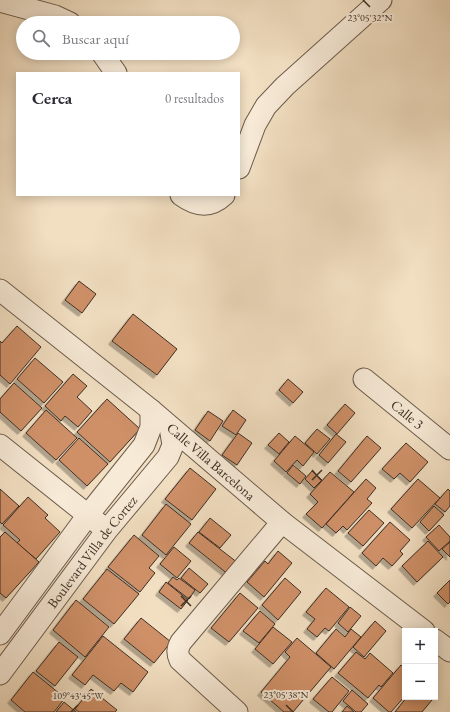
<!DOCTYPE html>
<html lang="es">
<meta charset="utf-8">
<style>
body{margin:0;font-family:"EB Garamond",serif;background:#f7f7f7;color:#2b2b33}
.controls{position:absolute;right:12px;bottom:12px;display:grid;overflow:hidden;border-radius:0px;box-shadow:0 2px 10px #0003}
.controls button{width:36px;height:36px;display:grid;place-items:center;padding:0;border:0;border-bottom:1px solid #e1e1e2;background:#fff;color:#2b2b33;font:20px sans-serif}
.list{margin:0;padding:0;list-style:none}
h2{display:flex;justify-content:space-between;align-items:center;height:52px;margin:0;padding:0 16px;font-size:17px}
h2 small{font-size:13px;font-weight:400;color:#7c7c81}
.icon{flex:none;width:22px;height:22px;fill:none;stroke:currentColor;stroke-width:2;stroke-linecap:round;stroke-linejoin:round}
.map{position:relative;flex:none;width:450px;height:712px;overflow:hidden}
.search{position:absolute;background:#fff;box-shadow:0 2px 10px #0003;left:16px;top:16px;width:224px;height:44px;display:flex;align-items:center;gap:10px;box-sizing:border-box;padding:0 14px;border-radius:22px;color:#7c7c81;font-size:15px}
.panel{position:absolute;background:#fff;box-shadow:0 2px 10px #0003;left:16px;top:72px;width:224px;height:124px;border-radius:0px}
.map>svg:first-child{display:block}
.building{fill:#cf9068;stroke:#3e2f25;filter:url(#shadow)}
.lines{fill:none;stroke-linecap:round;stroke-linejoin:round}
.minor-casing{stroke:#6b5b4c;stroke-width:23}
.minor{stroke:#f7ead7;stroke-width:21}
.ticks{fill:none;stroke:#3e2f25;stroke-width:1.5}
.labels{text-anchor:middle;stroke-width:4;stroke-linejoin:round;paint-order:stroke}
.street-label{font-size:14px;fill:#3e2f25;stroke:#f7ead7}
.ticks-label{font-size:10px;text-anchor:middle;fill:#3e2f25;stroke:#f7ead7;stroke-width:4;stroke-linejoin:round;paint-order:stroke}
</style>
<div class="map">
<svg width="450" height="712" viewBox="0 0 450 712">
<defs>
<filter id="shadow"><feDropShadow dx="-3.5" dy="3.5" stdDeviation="0" flood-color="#0004"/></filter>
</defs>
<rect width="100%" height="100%" fill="#f2dfc2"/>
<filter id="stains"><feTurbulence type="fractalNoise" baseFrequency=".005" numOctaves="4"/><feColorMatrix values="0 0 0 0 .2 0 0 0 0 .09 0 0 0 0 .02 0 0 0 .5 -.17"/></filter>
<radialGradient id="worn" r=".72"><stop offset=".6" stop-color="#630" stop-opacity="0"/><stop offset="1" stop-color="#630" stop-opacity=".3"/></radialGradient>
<!-- building -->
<g class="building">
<polygon points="79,281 96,294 82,313 65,300"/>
<polygon points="133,314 177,349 157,375 112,341"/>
<polygon points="17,326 41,347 10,384 0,375 0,341 2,343"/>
<polygon points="35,358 63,382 44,403 17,379"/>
<polygon points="73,374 87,386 77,397 92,411 78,427 65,416 61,421 45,406"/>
<polygon points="288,379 303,392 293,403 279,390"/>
<polygon points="14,383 42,408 21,431 0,412 0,399"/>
<polygon points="107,399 140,429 110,462 77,432"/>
<polygon points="345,404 355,413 337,434 327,425"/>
<polygon points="46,410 77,438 56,460 26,433"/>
<polygon points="233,410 246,420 236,435 222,426"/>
<polygon points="208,411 223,421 210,441 195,430"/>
<polygon points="317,429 330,439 317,454 305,443"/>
<polygon points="238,433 252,443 237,465 222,455"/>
<polygon points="279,433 289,442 279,454 268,445"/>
<polygon points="336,434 346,442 328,463 319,455"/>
<polygon points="295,436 314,452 303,466 297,460 286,472 274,461"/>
<polygon points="367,436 381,448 351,482 338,471"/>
<polygon points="79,438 108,464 87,486 59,460"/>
<polygon points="406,443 428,462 410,482 400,473 394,479 382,469"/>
<polygon points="293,465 306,476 300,484 287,473"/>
<polygon points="190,468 216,489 192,520 165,499"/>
<polygon points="312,471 322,480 314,488 305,479"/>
<polygon points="330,472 354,492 322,528 306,514 318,502 310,494"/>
<polygon points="366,479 376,488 367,499 372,503 347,530 343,526 336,533 326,524"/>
<polygon points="418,479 440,498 412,528 391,509"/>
<polygon points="0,489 19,506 2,524 0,522"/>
<polygon points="448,489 450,491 450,506 445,512 435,504"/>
<polygon points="28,497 48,515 45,518 60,532 36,559 17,543 20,540 3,525"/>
<polygon points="166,504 191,524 166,555 142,535"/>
<polygon points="434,506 444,515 429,531 420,522"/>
<polygon points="369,510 384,523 363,546 348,533"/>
<polygon points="210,518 231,535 220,548 199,532"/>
<polygon points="390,522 410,540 400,551 403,554 392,566 383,558 376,566 362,553"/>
<polygon points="439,525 450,537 450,541 439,551 426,537"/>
<polygon points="5,532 39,562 6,598 0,593 0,537"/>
<polygon points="198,532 238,563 229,575 189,543"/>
<polygon points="134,535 159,556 149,568 155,573 140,592 108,567"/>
<polygon points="428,541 443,557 417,582 402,566"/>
<polygon points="450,542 450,557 442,549"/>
<polygon points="174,547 191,561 177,578 160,564"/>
<polygon points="278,551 292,563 264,597 247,582 265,561 268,564"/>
<polygon points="189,568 208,584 200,593 181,578"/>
<polygon points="107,569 139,594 114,624 83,599"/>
<polygon points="173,577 177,580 179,578 195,590 189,599 168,583"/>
<polygon points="285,578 301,592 278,620 262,605"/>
<polygon points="450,580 450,602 448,604 437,593"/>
<polygon points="166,582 188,600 181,609 159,592"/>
<polygon points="326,588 349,607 329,631 325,628 317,637 307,629 315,619 306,612"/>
<polygon points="240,593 258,608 229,642 211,628"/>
<polygon points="76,600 109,627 85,657 53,630"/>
<polygon points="350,607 361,616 348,632 338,623"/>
<polygon points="260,611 275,624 259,643 243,631"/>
<polygon points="141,618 171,642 154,663 124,639"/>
<polygon points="375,621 386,631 364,657 353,647"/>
<polygon points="273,627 292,642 273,664 255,649"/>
<polygon points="336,629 345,637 351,629 361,637 334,669 316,653"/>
<polygon points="103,636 148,672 133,692 121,683 114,691 93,675 85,685 72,675"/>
<polygon points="297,638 331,667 293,712 284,712 261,692 290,657 285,652"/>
<polygon points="59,642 78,657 55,686 36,671"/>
<polygon points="356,652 365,659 370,653 393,673 381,687 379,685 368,698 338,673"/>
<polygon points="401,665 405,669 405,696 391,712 389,712 373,698"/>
<polygon points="33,672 65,698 54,712 25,712 11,700"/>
<polygon points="332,677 349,691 332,712 329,712 313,699"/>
<polygon points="91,689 117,710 115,712 79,712 75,709"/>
<polygon points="352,690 368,704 361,712 356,712 343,701"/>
<polygon points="407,697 429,697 432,700 422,712 395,712"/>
<polygon points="64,702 76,712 56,712"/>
<polygon points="347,706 354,712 342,712"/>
</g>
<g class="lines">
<defs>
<g id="minor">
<polyline points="0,1 55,16 70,23"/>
<polyline points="102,53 116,73"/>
<polyline points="239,168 255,125 266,106 285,86 381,0"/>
<path d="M181,195c15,11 29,13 43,0"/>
<path id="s1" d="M0,290l151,120 131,112 142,109"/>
<path id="s2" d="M364,379l86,70"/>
<polyline points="0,445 99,524"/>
<polyline points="0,634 88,515 144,445 151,427 151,410"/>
<polyline points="435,640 450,651"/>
<path id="s3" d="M0,674l107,-144 61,-73 5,-12 -3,-18"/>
<path d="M237,712l-57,-52c-3,-7 -3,-11 1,-18l101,-120"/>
</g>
</defs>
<!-- minor casing -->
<use href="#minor" class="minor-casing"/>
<!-- minor -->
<use href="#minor" class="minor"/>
</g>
<!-- ticks -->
<path class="ticks" d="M363,0l7,7M312,470l9,10M312,480l10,-10M181,596l10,10M181,606l10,-10M286,705l7,7M71,712l7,-7"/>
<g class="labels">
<!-- street labels -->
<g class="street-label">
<text dy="5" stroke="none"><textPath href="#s2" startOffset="56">Calle 3</textPath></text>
<text dy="5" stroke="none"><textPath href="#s1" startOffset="272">Calle Villa Barcelona</textPath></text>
<text dy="5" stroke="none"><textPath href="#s3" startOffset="153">Boulevard Villa de Cortez</textPath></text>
</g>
</g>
<g class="ticks-label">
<text x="370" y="21">23°05'32"N</text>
<text x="286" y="698">23°05'38"N</text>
<text x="78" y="699">109°43'45"W</text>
</g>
<rect width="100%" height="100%" filter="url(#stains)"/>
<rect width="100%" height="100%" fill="url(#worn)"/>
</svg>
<div class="controls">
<button>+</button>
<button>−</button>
</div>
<div class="search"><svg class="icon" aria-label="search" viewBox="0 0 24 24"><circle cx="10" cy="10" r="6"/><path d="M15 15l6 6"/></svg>Buscar aquí</div>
<section class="panel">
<h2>Cerca<small>0 resultados</small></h2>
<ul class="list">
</ul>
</section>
</div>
